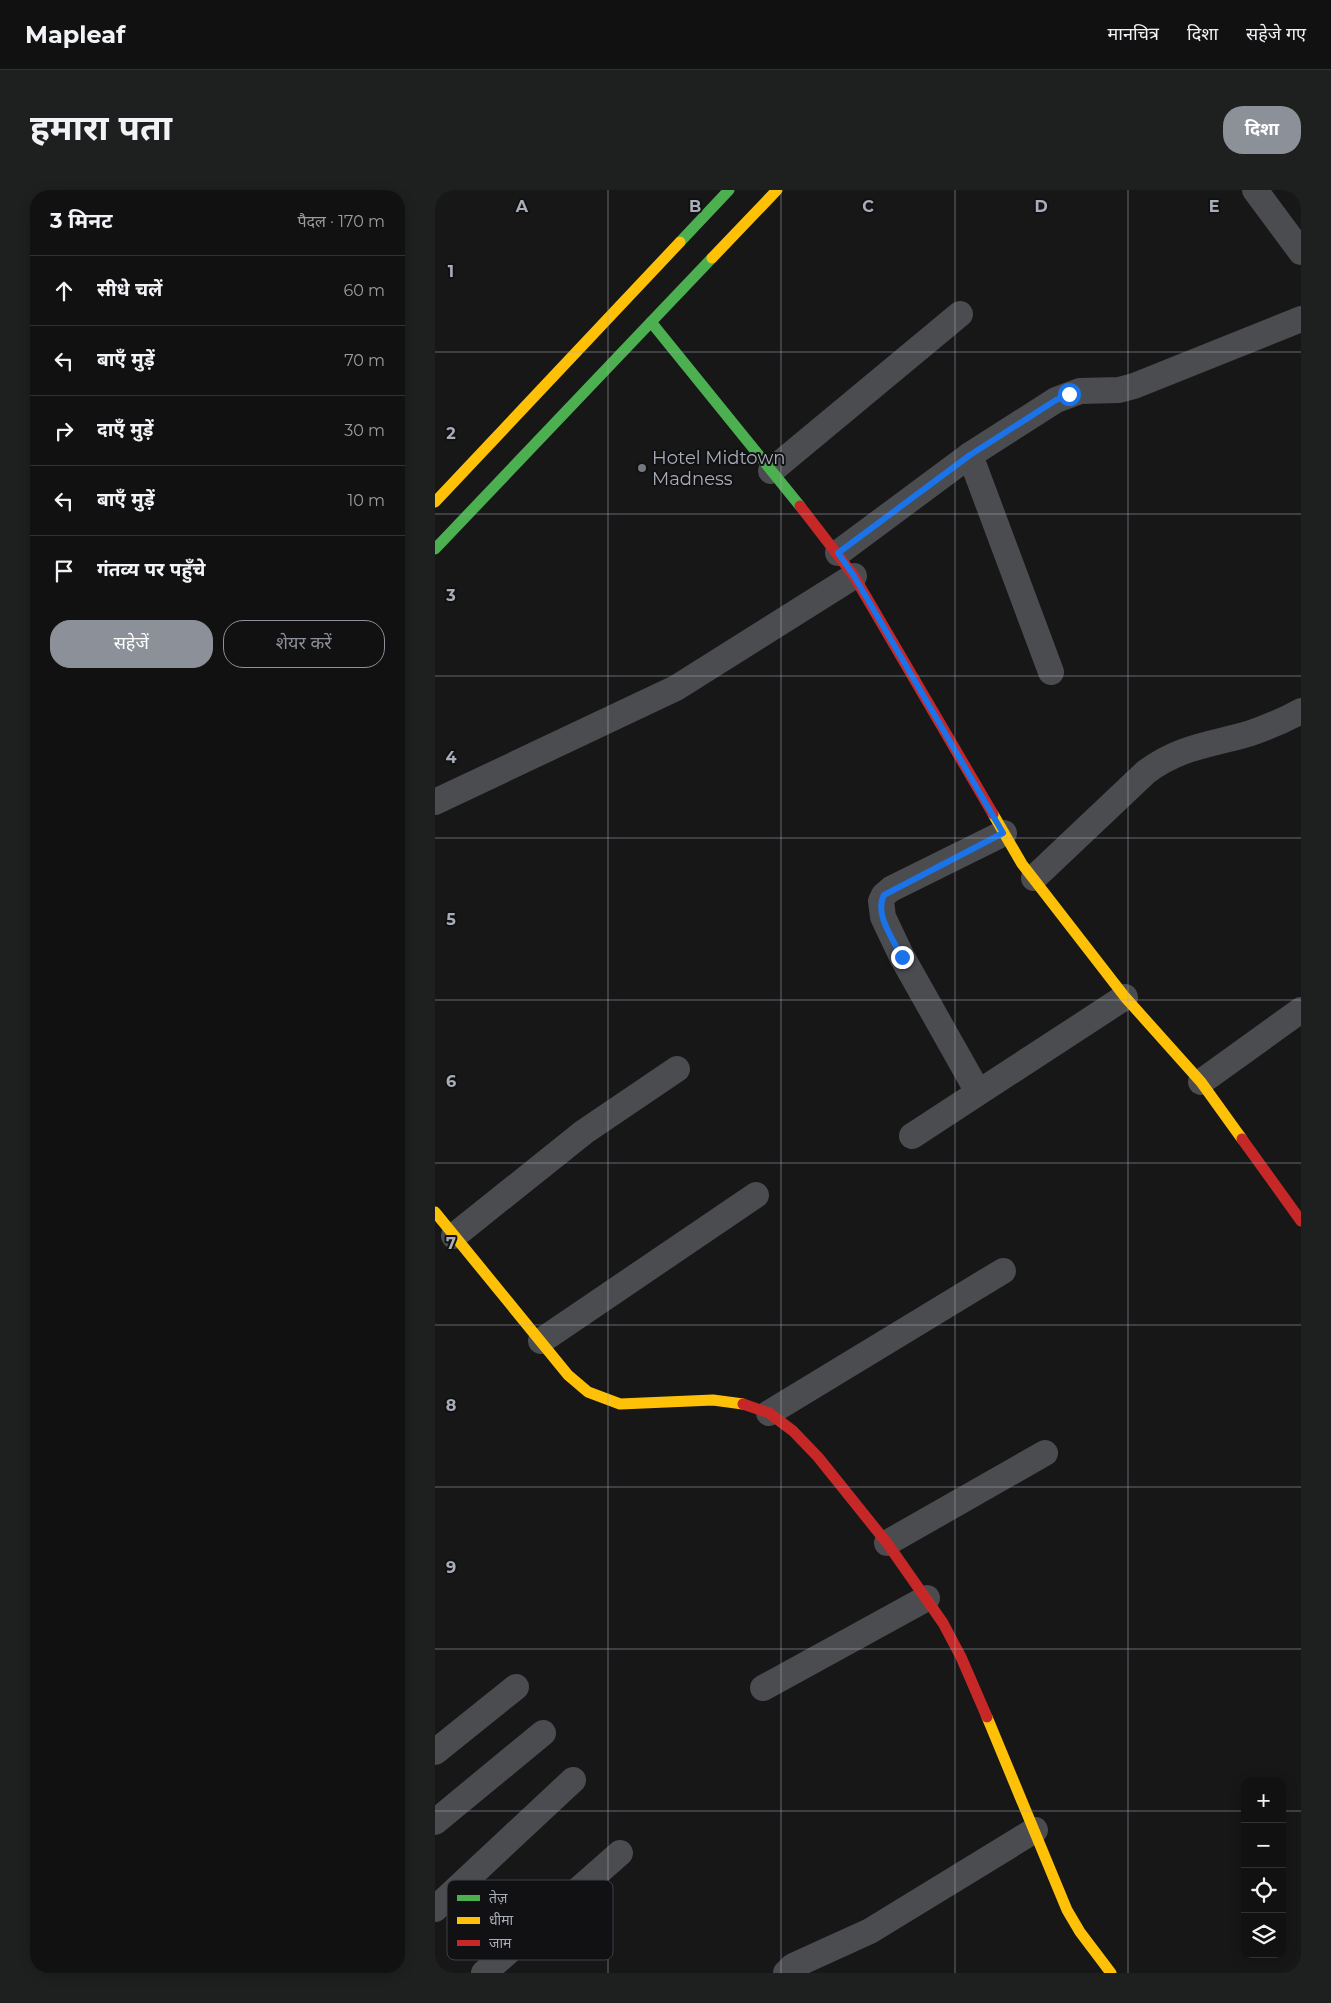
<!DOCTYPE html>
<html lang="hi">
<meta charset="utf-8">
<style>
body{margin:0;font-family:Montserrat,"Noto Sans Devanagari",sans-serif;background:#1e1f1f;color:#f1f3f6}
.controls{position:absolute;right:15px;bottom:15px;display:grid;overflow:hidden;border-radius:10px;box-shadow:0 2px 12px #0003}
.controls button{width:45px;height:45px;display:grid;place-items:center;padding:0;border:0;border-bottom:1px solid #303131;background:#111;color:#f1f3f6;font:25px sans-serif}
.stop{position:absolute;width:15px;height:15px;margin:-11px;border:4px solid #1a73e8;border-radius:50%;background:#fff}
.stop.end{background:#1a73e8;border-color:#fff;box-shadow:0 1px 5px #0008}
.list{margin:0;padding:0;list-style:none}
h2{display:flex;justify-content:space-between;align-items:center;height:65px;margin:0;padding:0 20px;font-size:21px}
h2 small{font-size:16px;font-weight:400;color:#9c9d9f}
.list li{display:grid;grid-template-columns:32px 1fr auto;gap:15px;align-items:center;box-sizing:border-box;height:70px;padding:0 20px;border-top:1px solid #303131}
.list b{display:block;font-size:19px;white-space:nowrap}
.list em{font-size:16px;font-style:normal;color:#9c9d9f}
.actions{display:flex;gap:10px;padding:15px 20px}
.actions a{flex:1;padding:11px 0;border:1px solid #8c9099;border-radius:20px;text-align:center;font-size:18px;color:#8c9099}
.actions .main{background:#8c9099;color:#fff}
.icon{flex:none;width:28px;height:28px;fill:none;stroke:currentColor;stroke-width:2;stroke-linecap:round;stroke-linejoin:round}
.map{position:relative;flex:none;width:866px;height:1783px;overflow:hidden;border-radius:20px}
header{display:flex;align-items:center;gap:30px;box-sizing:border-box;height:70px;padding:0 25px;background:#111;border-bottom:1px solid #303131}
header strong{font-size:24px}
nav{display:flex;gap:28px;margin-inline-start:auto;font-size:18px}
.intro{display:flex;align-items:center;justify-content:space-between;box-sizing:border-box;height:120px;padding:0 30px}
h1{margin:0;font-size:35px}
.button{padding:12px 22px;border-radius:20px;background:#8c9099;color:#fff;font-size:18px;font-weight:700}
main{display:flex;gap:30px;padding:0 30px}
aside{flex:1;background:#111;border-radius:20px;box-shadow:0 2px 12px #0003}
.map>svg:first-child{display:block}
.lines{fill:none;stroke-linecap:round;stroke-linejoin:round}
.street{stroke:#4b4c50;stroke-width:26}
.fast{stroke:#4caf50;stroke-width:11}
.slow{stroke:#ffc107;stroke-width:11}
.jam{stroke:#c62828;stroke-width:11}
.route{stroke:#1a73e8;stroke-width:6}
.grid{fill:none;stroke:#a8adb8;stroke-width:1;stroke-opacity:0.55}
.poi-dot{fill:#757880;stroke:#111113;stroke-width:2}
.labels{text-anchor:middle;stroke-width:4;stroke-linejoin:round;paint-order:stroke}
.poi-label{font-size:18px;fill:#a8adb8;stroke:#111113;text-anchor:start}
.key{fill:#111113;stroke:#3e4045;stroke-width:1}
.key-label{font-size:14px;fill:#a8adb8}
.grid-label{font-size:16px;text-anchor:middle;font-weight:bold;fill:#a8adb8;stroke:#111113;stroke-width:4;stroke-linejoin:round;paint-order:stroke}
</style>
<header>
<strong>Mapleaf</strong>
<nav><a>मानचित्र</a><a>दिशा</a><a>सहेजे गए</a></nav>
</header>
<div class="intro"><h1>हमारा पता</h1><a class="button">दिशा</a></div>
<main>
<aside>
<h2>3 मिनट<small>पैदल · 170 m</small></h2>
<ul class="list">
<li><svg class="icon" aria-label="ahead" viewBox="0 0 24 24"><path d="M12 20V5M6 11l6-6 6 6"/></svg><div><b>सीधे चलें</b></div><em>60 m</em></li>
<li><svg class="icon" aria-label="left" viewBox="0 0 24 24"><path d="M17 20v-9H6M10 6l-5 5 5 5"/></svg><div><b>बाएँ मुड़ें</b></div><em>70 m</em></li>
<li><svg class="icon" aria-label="right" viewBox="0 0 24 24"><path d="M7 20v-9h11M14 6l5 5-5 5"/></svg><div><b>दाएँ मुड़ें</b></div><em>30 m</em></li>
<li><svg class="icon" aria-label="left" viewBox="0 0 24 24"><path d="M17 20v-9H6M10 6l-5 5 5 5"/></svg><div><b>बाएँ मुड़ें</b></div><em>10 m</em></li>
<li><svg class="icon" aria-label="arrive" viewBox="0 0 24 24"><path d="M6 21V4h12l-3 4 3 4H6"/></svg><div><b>गंतव्य पर पहुँचे</b></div></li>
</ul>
<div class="actions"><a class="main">सहेजें</a><a>शेयर करें</a></div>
</aside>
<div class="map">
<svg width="866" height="1783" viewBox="0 0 866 1783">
<rect width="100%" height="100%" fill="#171717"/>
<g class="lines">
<!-- street -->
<g class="street">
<polyline points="820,0 866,62"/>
<polyline points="535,265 616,482"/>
<polyline points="336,281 525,124"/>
<polyline points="403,363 535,265 621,210 645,201 684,200 699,196 866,129"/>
<polyline points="0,612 241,498 419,386"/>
<path d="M599,688l112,-106c35,-26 65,-27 105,-39 17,-6 34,-13 50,-22"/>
<polyline points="766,892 866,820"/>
<polyline points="543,902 467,767 448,727 446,711 449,705 456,699 569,643"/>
<polyline points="477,946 690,807"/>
<polyline points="19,1046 149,942 242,879"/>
<polyline points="106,1151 321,1005"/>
<polyline points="334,1223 568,1081"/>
<polyline points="452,1353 610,1263"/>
<polyline points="328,1498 492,1408"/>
<polyline points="0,1562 81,1497"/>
<polyline points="0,1632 108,1543"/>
<polyline points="0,1719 138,1590"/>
<polyline points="49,1783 185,1663"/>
<polyline points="351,1783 358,1776 435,1741 600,1640"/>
</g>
<!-- fast -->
<g class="fast">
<polyline points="245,52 294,0"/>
<polyline points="216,132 365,316"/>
<polyline points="0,359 277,68"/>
</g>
<!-- slow -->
<g class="slow">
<polyline points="277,68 342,0"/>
<polyline points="0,312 245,52"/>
<polyline points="558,624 587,674 690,807 766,892 807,949"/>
<polyline points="0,1022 133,1185 153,1202 185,1214 278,1210 308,1214"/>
<polyline points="552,1527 632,1720 645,1742 676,1783"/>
</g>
<!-- jam -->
<g class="jam">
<polyline points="365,316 419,386 558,624"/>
<polyline points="807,949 866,1031"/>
<polyline points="308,1214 334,1223 358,1241 383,1267 452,1353 508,1433 526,1467 552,1527"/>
</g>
</g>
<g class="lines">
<!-- route -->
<path class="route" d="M467,767c-9,-18 -28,-43 -18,-62l119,-62 -149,-257 -16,-23 132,-98 86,-55 13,-6"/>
</g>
<!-- grid -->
<path class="grid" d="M173,0v1783M346,0v1783M520,0v1783M693,0v1783M0,162h866M0,324h866M0,486h866M0,648h866M0,810h866M0,973h866M0,1135h866M0,1297h866M0,1459h866M0,1621h810M847,1621h19"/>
<!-- markers -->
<circle class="poi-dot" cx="207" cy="278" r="5"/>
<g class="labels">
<!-- poi labels -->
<g class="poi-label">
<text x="217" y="274">Hotel Midtown<tspan x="217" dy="21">Madness</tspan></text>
</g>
</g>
<!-- legend -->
<rect x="12" y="1690" width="166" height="80" rx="8" class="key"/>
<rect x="22" y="1705" width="23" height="6" fill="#4caf50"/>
<rect x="22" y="1727" width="23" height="7" fill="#ffc107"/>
<rect x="22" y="1750" width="23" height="6" fill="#c62828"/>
<g class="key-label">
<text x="54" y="1713">तेज़</text>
<text x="54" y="1735">धीमा</text>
<text x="54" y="1758">जाम</text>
</g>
<g class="grid-label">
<text x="87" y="22">A</text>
<text x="260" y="22">B</text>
<text x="433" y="22">C</text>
<text x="606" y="22">D</text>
<text x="779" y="22">E</text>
<text x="16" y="87">1</text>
<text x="16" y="249">2</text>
<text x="16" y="411">3</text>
<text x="16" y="573">4</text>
<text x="16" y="735">5</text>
<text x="16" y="897">6</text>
<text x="16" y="1059">7</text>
<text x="16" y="1221">8</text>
<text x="16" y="1383">9</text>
</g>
</svg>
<div class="controls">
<button>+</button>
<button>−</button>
<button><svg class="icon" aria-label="locate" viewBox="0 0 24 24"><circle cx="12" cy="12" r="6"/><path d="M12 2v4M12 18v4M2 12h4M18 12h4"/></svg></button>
<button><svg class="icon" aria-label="layers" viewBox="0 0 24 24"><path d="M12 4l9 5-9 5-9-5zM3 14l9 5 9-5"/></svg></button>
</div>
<div class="stop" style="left:634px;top:204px"></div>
<div class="stop end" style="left:467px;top:767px"></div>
</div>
</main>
